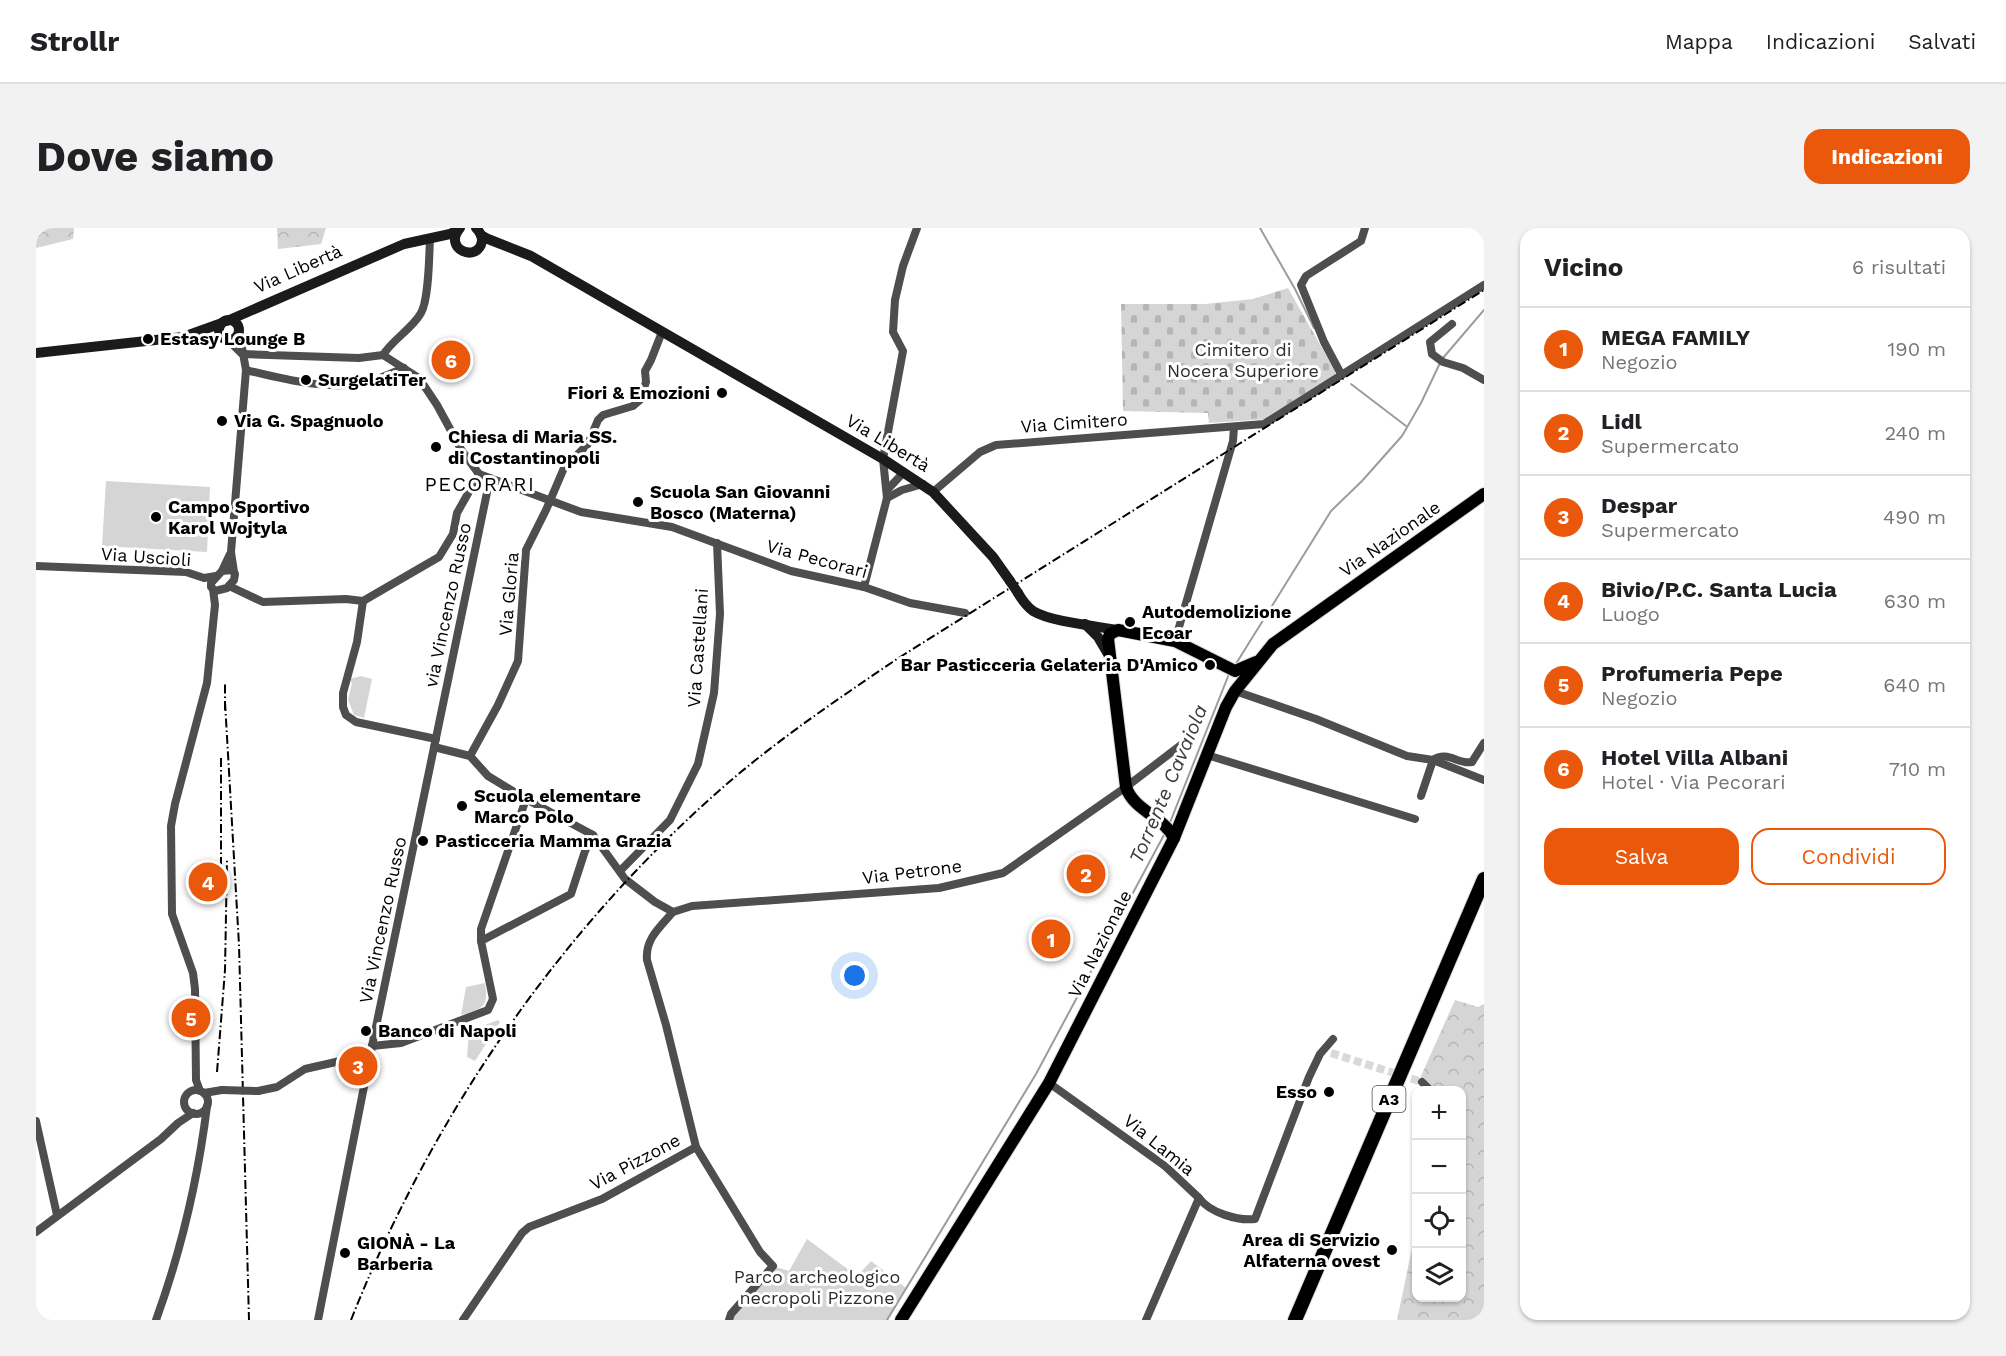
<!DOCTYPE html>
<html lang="it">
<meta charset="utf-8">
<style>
body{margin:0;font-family:"Work Sans",sans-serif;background:#f2f2f2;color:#202124}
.controls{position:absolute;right:18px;bottom:18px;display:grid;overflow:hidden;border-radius:12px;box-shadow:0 2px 4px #0004}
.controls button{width:54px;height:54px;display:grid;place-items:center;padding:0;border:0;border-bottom:2px solid #e0e0e0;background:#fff;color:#202124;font:30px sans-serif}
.you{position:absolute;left:819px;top:748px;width:21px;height:21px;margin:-15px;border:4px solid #fff;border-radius:50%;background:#1a73e8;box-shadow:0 0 0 9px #1a73e833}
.badge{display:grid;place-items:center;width:39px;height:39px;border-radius:50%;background:#ea580c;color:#fff;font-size:20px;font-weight:700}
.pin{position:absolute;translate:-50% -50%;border:3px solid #fff;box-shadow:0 2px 6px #0006}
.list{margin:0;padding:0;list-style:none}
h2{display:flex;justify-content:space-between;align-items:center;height:78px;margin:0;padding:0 24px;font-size:26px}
h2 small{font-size:20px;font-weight:400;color:#757577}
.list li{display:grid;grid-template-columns:39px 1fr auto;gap:18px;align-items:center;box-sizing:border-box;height:84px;padding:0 24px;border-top:2px solid #e0e0e0}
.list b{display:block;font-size:22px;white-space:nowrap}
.list p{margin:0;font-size:20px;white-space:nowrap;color:#757577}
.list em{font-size:20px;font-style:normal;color:#757577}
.actions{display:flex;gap:12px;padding:18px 24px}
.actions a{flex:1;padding:14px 0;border:2px solid #ea580c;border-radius:18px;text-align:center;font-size:21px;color:#ea580c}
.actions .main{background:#ea580c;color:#fff}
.icon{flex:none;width:33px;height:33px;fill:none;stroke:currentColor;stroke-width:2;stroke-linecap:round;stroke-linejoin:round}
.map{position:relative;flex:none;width:1448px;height:1092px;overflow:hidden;border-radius:18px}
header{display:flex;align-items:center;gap:36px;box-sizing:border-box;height:84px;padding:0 30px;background:#fff;border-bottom:2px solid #e0e0e0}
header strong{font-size:28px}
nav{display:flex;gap:33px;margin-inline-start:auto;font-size:21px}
.intro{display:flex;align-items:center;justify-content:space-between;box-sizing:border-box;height:144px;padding:0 36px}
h1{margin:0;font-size:42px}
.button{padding:15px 27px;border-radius:18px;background:#ea580c;color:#fff;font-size:21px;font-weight:700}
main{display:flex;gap:36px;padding:0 36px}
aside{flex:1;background:#fff;border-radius:18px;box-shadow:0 2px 4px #0004}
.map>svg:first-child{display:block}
.forest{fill:url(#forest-crowns)}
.cemetery{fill:url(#cemetery-stones)}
.park{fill:#d5d5d5}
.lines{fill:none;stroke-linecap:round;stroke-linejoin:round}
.stream{stroke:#9c9c9c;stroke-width:2}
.street-tunnel{stroke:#d9d9d9;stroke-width:8;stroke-dasharray:8 4;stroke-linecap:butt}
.primary-casing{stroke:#dbdbdb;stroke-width:14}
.highway-casing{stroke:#dbdbdb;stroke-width:16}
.street{stroke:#4e4e4e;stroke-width:8}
.secondary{stroke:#1b1b1b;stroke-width:10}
.primary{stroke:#000;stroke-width:12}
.highway{stroke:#000;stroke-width:14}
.rail{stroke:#000;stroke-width:2;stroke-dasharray:9 3 1.5 3;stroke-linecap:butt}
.street-bridge{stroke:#4e4e4e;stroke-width:8}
.secondary-bridge{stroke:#1b1b1b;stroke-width:10}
.poi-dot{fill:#000;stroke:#fff;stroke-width:2}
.labels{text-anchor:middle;stroke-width:6;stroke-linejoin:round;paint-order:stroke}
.shield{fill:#fff;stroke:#4c4c4c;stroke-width:1.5}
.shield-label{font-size:16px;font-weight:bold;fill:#000}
.street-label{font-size:18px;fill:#000;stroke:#fff}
.poi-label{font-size:18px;font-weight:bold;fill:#000;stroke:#fff;text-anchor:start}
.park-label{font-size:18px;fill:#2c2c2c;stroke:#fff}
.neighbourhood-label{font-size:20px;letter-spacing:1.5px;fill:#000;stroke:#fff}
.water-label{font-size:20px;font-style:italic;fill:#3d3d3d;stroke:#fff}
</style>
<header>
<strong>Strollr</strong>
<nav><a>Mappa</a><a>Indicazioni</a><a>Salvati</a></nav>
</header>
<div class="intro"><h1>Dove siamo</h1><a class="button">Indicazioni</a></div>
<main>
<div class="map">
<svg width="1448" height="1092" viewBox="0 0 1448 1092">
<defs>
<pattern id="forest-crowns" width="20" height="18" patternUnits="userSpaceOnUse" patternTransform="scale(1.5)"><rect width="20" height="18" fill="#d5d5d5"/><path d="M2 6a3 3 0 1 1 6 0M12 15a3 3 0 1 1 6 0" fill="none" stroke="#b5b5b5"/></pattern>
<pattern id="cemetery-stones" width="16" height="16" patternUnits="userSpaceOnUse" patternTransform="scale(1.5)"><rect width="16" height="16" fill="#d5d5d5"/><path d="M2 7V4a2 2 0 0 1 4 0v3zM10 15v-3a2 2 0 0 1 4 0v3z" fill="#b5b5b5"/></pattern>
</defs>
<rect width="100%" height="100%" fill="#fff"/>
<!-- forest -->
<g class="forest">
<polygon points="0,0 38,0 37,11 0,20"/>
<polygon points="241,0 290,0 285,16 242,21"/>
<polygon points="1419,772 1442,779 1448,776 1448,1092 1361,1092 1380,1001 1380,1070 1426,1070 1426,862 1386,862 1385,848"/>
</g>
<!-- cemetery -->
<polygon class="cemetery" points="1252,60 1299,143 1299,146 1297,150 1233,191 1173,195 1172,185 1087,183 1085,76 1169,76 1217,71"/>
<!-- park -->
<g class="park">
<polygon points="70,253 174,259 171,324 66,318"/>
<polygon points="325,448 336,451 328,490 318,487 312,472 316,455 313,451"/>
<path d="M449,755c4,25 -2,25 -24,32l5,-28z"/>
<polygon points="462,792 464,794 439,833 431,829 433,803"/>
<polygon points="771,1011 821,1048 835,1033 870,1060 851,1092 693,1092 737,1038 753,1043"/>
</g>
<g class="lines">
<!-- stream -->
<g class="stream">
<polyline points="1224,0 1259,61 1278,100"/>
<polyline points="1407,130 1448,82"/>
<polyline points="1315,156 1370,198"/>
<polyline points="1198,439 1295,283 1326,253 1366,208 1385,175 1404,135"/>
<polyline points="1133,597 1193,446"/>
<polyline points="851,1092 1000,846 1129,605"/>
</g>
<!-- street-tunnel -->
<polyline class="street-tunnel" points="1295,825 1386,854"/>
<defs>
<g id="primary">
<path d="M1138,610c-11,-22 -40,-27 -48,-51l-18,-148 2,-5 8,-4 57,11 60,30 21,-9"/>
<polyline points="865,1092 1013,855 1138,610 1190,479 1199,463 1237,416 1448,266"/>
</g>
<polyline id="highway" points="1259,1092 1448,651"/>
</defs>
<!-- primary casing -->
<use href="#primary" class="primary-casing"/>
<!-- highway casing -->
<use href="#highway" class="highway-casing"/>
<!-- street -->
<g class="street">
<polyline points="1416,96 1394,114 1396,126 1407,134 1427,140 1448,152"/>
<polyline points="192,112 205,125"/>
<polyline points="207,126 323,130 347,127"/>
<polyline points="347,127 383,150 401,177 426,223 443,246 545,284 636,299 755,343 828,359 874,375 929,385"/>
<path d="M347,127c10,-16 29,-26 38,-42 8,-14 8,-56 9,-74"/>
<path d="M210,142c36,9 91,23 128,10 10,-3 20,-8 30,-12"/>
<polyline points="1305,146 1288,114 1265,57 1270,48 1325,13 1329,0"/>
<polyline points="851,262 868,244"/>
<polyline points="897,264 944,224 960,217 1228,196 1448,57"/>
<polyline points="851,270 866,262 887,256"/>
<polyline points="0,338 150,344 168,350 180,348"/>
<polyline points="186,343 196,342 199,346 198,352 191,360 179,363 175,359 175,355 186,343 194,326"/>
<polyline points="198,344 195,324 210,142 203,103"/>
<polyline points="193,358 227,374 310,371 327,373 403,329 417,306 421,285 443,246"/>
<polyline points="828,359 851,270 847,231 867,123 857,104 859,72 867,38 881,0"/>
<polyline points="327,373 321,414 307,465 307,479 310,487 320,494 400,511"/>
<polyline points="1139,413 1197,213 1198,199"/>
<path d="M1199,463l81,28 91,37 26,4c15,-10 25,5 39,2l12,-19"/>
<polyline points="398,519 434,528 452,548 490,571 557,607 589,651 619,674 637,684 656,678 903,660 967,645 1090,559 1145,517"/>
<polyline points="1171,527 1379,591"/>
<polyline points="434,528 462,477 482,433 490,322 510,282 528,240 552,216 562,192 567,187 597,178 604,172 610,154 609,143 615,132 626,104"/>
<polyline points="1385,568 1397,532 1448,552"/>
<polyline points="584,643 634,592 662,536 678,465 684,386 681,315"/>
<polyline points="445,713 445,701 490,571"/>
<polyline points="336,818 365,815 452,782 457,771 445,713 535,666 549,623 557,607"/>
<polyline points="1386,854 1394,862"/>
<polyline points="1013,855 1129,938 1163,970 1110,1092"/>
<circle cx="160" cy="874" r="12"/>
<polyline points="164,863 160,852 159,761 157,745 136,686 135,598 139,576 171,455 179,377 177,361"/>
<polyline points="222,863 241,859 269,841 335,826"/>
<polyline points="168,865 186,862"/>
<polyline points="0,893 21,987"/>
<polyline points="660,919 724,1024 737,1038 695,1086 693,1092"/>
<path d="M1163,970c11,15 39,23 56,21l54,-142 11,-23 13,-15"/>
<polyline points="0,1004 125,911 142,895 157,885"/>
<path d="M120,1092c25,-69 42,-141 51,-214"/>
<polyline points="282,1092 336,818 454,250"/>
<path d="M427,1092l59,-87 7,-6 73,-28 94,-52 -30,-122 -19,-65c-2,-21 13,-33 26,-48"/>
</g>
<!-- secondary -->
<g class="secondary">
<path d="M424,0c-18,21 18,36 22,13 0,-6 -2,-9 -6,-13"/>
<polyline points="445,7 452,11 495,28 847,231 897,264 957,329 974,353"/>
<circle cx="193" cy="102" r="10"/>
<polyline points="191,93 368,16 414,6 422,2"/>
<polyline points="0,125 147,109 186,95"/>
<path d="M982,365c4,7 8,13 15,18 18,11 63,15 85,19"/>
<polyline points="1049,396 1062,409 1072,426"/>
</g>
<!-- primary -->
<use href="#primary" class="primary"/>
<!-- highway -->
<use href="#highway" class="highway"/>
<!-- rail -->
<g class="rail">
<polyline points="189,474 203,717 213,1092"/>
<polyline points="189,482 189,454"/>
<polyline points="185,530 185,641"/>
<polyline points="181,844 189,742 191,632"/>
<path d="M315,1092c77,-194 196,-372 350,-513 60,-56 128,-102 196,-148l587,-369"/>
</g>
<!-- street-bridge -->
<polyline class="street-bridge" points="186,862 222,863"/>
<!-- secondary-bridge -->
<polyline class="secondary-bridge" points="974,353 982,365"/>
</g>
<!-- markers -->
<g class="poi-dot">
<circle cx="112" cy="111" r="6"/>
<circle cx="270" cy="152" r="6"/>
<circle cx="686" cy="165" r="6"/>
<circle cx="186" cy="193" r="6"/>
<circle cx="400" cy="219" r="6"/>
<circle cx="602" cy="274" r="6"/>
<circle cx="120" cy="289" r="6"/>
<circle cx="1094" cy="394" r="6"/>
<circle cx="1174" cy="437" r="6"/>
<circle cx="426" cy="578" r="6"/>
<circle cx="387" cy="613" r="6"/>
<circle cx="330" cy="803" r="6"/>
<circle cx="1293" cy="864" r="6"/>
<circle cx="1356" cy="1022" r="6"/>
<circle cx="309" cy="1025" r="6"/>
</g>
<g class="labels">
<!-- shield labels -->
<rect class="shield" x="1336.5" y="858" width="33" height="26" rx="4.5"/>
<g class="shield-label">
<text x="1353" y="877">A3</text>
</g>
<!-- street labels -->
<g class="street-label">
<text transform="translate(262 41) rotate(-24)" y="6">Via Libertà</text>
<text transform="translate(1038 195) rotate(-4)" y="6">Via Cimitero</text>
<text transform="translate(852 215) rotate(31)" y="6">Via Libertà</text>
<text transform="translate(1354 311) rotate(-35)" y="6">Via Nazionale</text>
<text transform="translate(110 329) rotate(4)" y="6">Via Uscioli</text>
<text transform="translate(781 331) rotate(15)" y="6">Via Pecorari</text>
<text transform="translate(473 366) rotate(-85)" y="6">Via Gloria</text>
<text transform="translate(412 377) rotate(-78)" y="6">via Vincenzo Russo</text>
<text transform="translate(662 420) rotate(-86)" y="6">Via Castellani</text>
<text transform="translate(876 644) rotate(-7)" y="6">Via Petrone</text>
<text transform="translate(347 692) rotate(-78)" y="6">Via Vincenzo Russo</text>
<text transform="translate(1064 716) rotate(-63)" y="6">Via Nazionale</text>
<text transform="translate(1123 917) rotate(39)" y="6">Via Lamia</text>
<text transform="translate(599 934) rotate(-28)" y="6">Via Pizzone</text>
</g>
<!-- poi labels -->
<g class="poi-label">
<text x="124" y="117">Estasy Lounge B</text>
<text x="282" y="158">SurgelatiTer</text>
<text x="674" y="171" text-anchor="end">Fiori &amp; Emozioni</text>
<text x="198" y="199">Via G. Spagnuolo</text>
<text x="412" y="215">Chiesa di Maria SS.<tspan x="412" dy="21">di Costantinopoli</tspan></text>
<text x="614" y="270">Scuola San Giovanni<tspan x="614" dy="21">Bosco (Materna)</tspan></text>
<text x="132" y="285">Campo Sportivo<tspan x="132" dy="21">Karol Wojtyla</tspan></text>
<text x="1106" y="390">Autodemolizione<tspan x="1106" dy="21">Ecoar</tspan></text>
<text x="1162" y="443" text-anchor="end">Bar Pasticceria Gelateria D'Amico</text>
<text x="438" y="574">Scuola elementare<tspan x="438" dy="21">Marco Polo</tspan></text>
<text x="399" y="619">Pasticceria Mamma Grazia</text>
<text x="342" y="809">Banco di Napoli</text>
<text x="1281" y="870" text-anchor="end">Esso</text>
<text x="1344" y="1018" text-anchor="end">Area di Servizio<tspan x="1344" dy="21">Alfaterna ovest</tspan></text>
<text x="321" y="1021">GIONÀ - La<tspan x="321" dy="21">Barberia</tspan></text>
</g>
<!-- park labels -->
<g class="park-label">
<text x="1207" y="128">Cimitero di<tspan x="1207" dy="21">Nocera Superiore</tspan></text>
<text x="781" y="1055">Parco archeologico<tspan x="781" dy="21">necropoli Pizzone</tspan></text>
</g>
<!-- neighbourhood labels -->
<g class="neighbourhood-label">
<text x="444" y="263">PECORARI</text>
</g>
<!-- water labels -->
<g class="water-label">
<text transform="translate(1132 556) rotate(-67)" y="7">Torrente Cavaiola</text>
</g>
</g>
</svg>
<div class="controls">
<button>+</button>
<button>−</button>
<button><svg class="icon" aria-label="locate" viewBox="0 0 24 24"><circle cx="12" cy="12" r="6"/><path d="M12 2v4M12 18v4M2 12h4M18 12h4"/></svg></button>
<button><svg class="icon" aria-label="layers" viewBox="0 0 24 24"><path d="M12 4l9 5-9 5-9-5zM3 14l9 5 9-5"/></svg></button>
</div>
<div class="you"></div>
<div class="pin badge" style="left:1015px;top:711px">1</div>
<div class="pin badge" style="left:1050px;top:646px">2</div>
<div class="pin badge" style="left:322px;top:838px">3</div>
<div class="pin badge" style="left:172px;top:654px">4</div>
<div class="pin badge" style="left:155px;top:790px">5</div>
<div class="pin badge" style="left:415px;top:132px">6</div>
</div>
<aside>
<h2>Vicino<small>6 risultati</small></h2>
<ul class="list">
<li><span class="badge">1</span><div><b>MEGA FAMILY</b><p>Negozio</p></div><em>190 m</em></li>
<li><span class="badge">2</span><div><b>Lidl</b><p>Supermercato</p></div><em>240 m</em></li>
<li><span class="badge">3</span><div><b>Despar</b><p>Supermercato</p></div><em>490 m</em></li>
<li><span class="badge">4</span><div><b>Bivio/P.C. Santa Lucia</b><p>Luogo</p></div><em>630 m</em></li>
<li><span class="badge">5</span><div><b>Profumeria Pepe</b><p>Negozio</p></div><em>640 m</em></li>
<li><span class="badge">6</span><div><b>Hotel Villa Albani</b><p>Hotel · Via Pecorari</p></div><em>710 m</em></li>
</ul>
<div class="actions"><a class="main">Salva</a><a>Condividi</a></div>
</aside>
</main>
